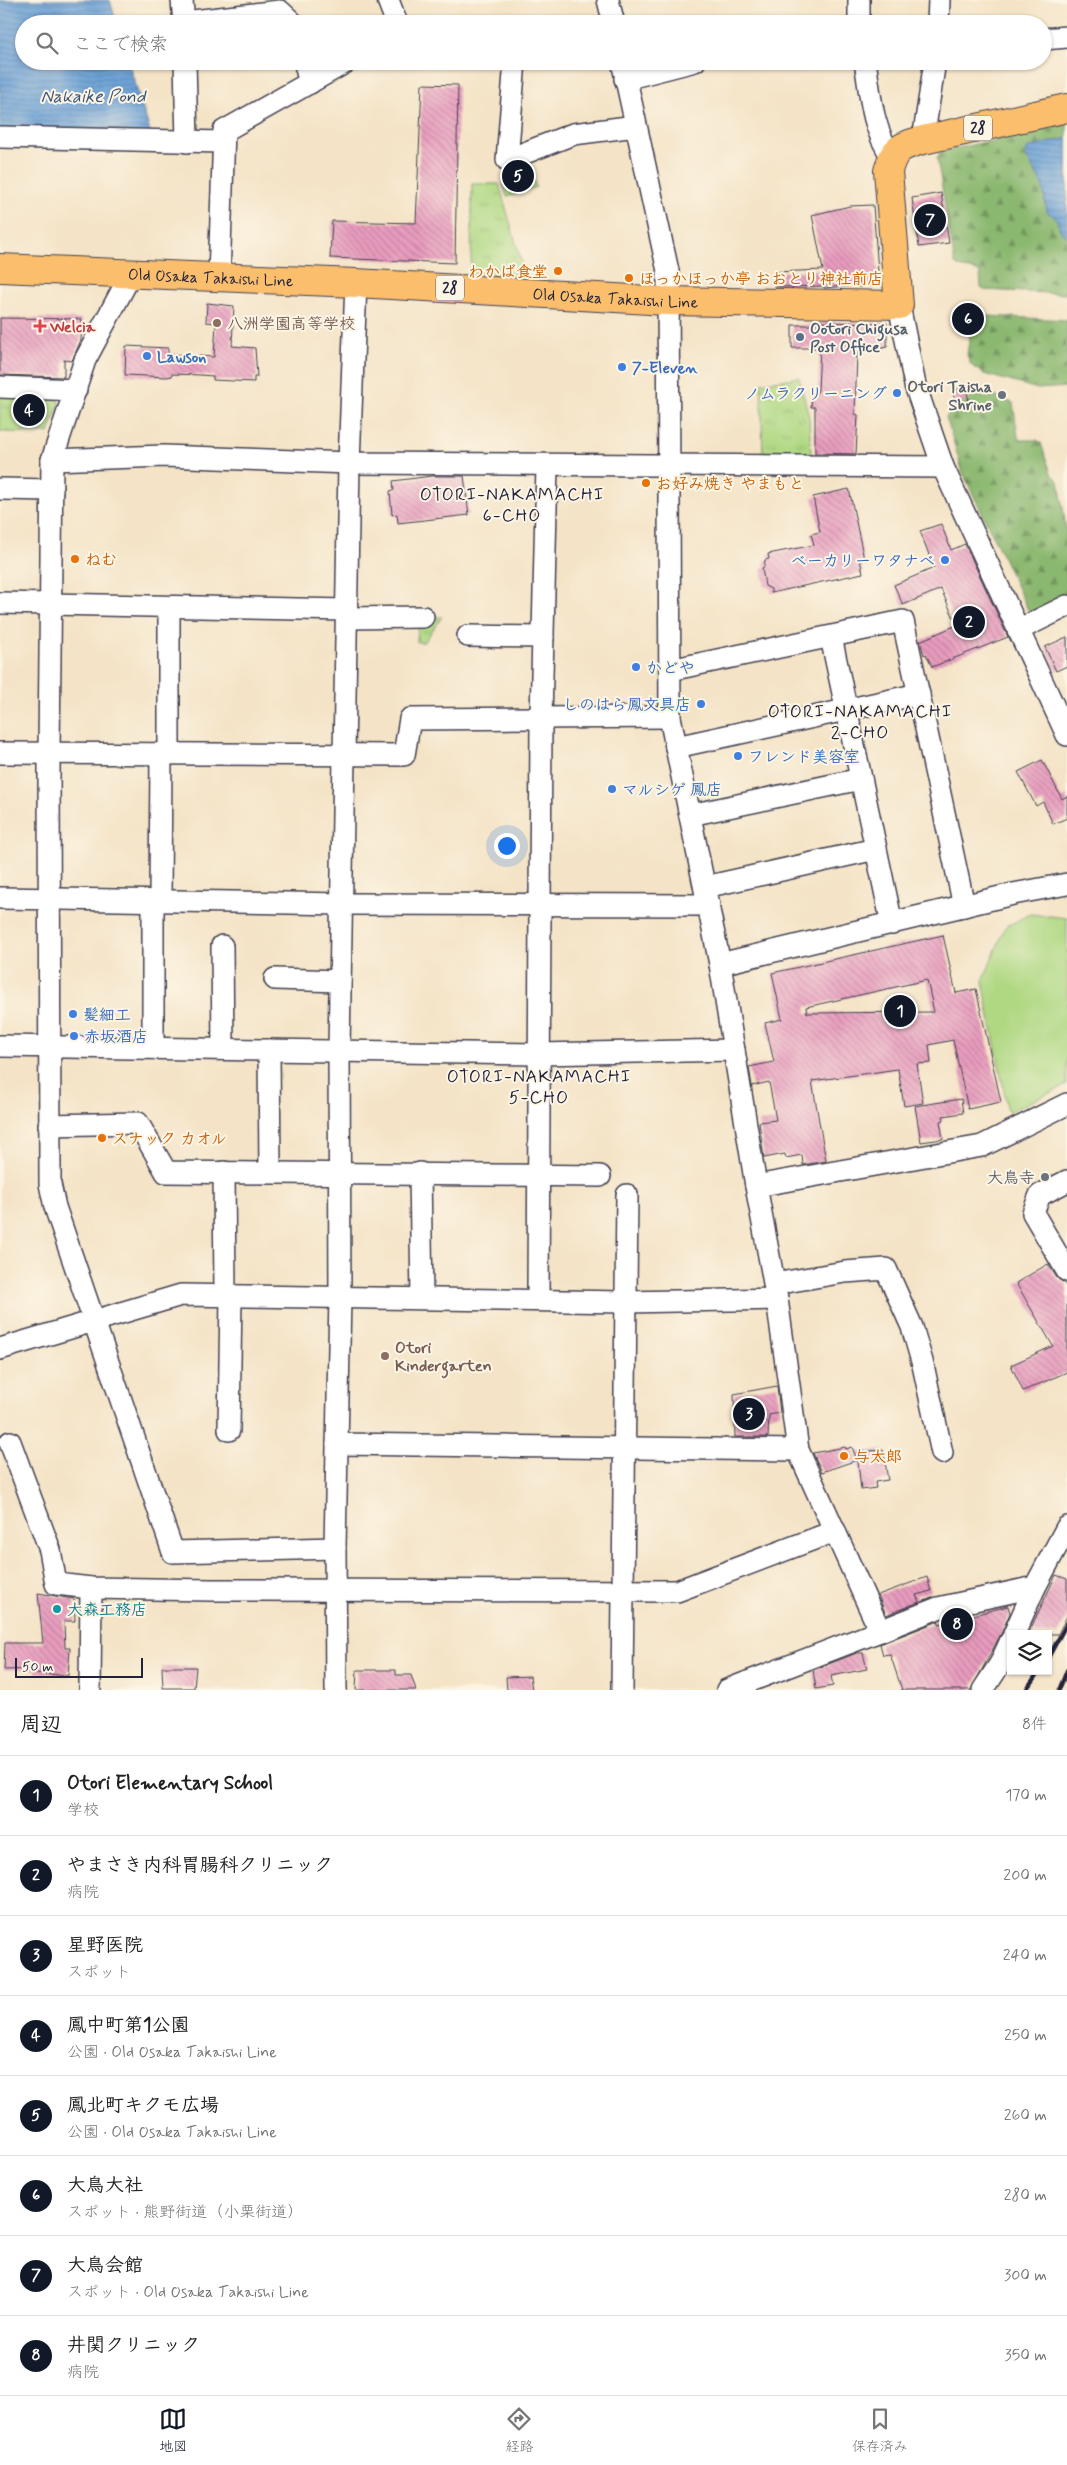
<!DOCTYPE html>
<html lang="ja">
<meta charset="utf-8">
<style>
body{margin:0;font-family:Mynerve,"Klee One",sans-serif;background:#f2f2f2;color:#222}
.controls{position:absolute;right:15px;bottom:15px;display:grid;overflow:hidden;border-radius:0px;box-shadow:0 1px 4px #0004}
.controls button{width:45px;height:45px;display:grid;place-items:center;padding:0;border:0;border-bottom:1px solid #e0e0e0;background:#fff;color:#222;font:25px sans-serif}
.scale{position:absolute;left:15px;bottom:12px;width:128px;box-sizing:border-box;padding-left:5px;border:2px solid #22223b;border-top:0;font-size:14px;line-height:18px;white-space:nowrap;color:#22223b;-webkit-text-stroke:4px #fcf5e5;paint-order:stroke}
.you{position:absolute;left:506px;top:845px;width:18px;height:18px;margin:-12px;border:4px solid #fff;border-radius:50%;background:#1a73e8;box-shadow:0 0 0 8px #1a73e833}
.badge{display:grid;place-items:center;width:32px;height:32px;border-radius:50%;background:#111827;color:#fff;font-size:16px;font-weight:700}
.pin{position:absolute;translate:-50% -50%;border:2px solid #fff;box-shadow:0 1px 5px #0006}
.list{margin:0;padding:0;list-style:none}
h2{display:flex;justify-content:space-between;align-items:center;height:65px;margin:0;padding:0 20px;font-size:21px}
h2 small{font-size:16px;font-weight:400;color:#767676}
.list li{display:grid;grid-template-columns:32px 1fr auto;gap:15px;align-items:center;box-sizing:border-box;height:80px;padding:0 20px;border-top:1px solid #e0e0e0}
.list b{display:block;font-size:19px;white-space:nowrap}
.list p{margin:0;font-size:16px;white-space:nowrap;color:#767676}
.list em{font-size:16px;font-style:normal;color:#767676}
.icon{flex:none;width:28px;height:28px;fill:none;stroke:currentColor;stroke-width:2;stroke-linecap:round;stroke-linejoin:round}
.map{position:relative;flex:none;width:1067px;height:1690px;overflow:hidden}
.search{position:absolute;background:#fff;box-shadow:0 1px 4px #0004;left:15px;right:15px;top:15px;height:55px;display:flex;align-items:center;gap:12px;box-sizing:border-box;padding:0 18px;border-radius:28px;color:#767676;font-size:19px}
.sheet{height:705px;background:#fff}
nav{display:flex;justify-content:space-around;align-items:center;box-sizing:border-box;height:70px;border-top:1px solid #e0e0e0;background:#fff;font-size:14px;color:#767676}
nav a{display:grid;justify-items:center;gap:2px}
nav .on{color:#111827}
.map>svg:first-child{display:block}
.green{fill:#afd882;stroke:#687d5e}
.forest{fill:url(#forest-firs);stroke:#566d56}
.park{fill:url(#park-tufts);stroke:#687d5e}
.water{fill:url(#water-rules);stroke:#446088}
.building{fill:url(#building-back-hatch);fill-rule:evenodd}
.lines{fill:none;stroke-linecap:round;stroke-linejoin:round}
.minor-casing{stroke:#423f50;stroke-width:24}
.major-casing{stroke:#423f50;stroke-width:30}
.minor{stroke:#fff;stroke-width:21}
.major{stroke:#fabe6d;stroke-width:28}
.rail{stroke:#22223b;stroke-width:4}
.food-dot{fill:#e8710a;stroke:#fcf5e5;stroke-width:2}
.education-dot{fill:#8d6e63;stroke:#fcf5e5;stroke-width:2}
.health-dot{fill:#e0444e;stroke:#fcf5e5;stroke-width:2}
.service-dot{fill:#5c6f8a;stroke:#fcf5e5;stroke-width:2}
.shop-dot{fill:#3f7fe0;stroke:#fcf5e5;stroke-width:2}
.worship-dot{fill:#6b7280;stroke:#fcf5e5;stroke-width:2}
.culture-dot{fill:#0f9aa8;stroke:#fcf5e5;stroke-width:2}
.labels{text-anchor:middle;stroke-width:4;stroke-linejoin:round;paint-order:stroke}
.shield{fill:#fcf5e5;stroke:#63616e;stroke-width:1}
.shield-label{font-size:15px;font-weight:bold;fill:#22223b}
.food-label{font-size:16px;font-weight:bold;fill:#c56008;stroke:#fcf5e5;text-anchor:start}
.street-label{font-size:16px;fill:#22223b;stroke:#fcf5e5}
.education-label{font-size:16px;font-weight:bold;fill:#785e54;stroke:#fcf5e5;text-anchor:start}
.health-label{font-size:16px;font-weight:bold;fill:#be3a42;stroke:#fcf5e5;text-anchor:start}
.service-label{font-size:16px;font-weight:bold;fill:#4e5e75;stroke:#fcf5e5;text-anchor:start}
.shop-label{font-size:16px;font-weight:bold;fill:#366cbe;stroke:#fcf5e5;text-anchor:start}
.worship-label{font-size:16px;font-weight:bold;fill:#5b616d;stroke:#fcf5e5;text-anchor:end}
.culture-label{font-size:16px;font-weight:bold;fill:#0d838f;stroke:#fcf5e5;text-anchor:start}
.water-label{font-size:18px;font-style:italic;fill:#3d5479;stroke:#fcf5e5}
.neighbourhood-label{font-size:18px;letter-spacing:1px;fill:#22223b;stroke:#fcf5e5}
</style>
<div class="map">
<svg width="1067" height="1690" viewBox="0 0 1067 1690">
<defs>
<pattern id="forest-firs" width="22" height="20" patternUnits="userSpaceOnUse" patternTransform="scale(1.25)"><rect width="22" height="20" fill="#8bb870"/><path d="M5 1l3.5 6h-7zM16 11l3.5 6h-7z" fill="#71955d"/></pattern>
<pattern id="park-tufts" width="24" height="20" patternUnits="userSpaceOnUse" patternTransform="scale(1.25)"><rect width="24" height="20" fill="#afd882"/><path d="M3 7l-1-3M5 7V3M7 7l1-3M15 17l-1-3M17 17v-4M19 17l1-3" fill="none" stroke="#96b971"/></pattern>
<pattern id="water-rules" width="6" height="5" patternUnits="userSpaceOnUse" patternTransform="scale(1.25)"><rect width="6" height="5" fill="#669ed5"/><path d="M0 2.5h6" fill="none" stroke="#5480ae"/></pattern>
<pattern id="building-back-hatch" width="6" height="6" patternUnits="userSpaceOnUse" patternTransform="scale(1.25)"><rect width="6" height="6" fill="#e99cbe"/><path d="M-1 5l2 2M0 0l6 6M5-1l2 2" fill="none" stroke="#bc7f9c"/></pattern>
</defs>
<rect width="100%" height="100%" fill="#fcf5e5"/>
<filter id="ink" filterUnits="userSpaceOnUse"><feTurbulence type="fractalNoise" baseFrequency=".02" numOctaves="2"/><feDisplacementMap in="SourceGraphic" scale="10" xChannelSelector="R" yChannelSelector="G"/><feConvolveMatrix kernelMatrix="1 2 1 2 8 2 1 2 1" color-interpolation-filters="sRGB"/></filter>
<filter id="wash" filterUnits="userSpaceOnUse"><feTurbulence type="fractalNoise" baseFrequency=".0096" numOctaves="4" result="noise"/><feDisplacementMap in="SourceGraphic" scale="20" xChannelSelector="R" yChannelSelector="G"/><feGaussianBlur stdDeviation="1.12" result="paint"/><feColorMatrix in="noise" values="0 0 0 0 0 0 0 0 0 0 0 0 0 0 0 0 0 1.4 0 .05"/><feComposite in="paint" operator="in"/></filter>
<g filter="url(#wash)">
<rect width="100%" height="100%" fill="#f4e3c6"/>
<!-- green -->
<polygon class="green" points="1030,914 1067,918 1067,1085 1008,1112 983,981 1005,927"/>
<!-- forest -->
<g class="forest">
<path d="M1067,124v170l-83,-4 -3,-2 -1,-15c-8,-6 -17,-2 -25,-9l-18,-106 3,-6z"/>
<polygon points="988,316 1067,320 1067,387 1038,389 984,374 971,365 967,355 971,325 984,322"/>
<polygon points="978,390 1013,403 1018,437 1021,440 1037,440 1041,443 1051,473 1059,481 1067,535 1067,598 1037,614 1029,612 963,473 946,417 966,395"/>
</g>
<!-- park -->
<g class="park">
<polygon points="527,161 536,187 507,197 503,184 507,168"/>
<polygon points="472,184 499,184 526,278 471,274"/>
<polygon points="799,377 809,417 811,456 763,455 761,383"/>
<polygon points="0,393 54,395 60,403 49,433 0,432"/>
<polygon points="427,617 442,617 424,642 417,642 418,622"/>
</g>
<!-- water -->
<g class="water">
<polygon points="0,0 110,0 117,24 24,24 24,61 128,61 151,134 0,128"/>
<polygon points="1067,138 1067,237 1061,232 1056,218 1047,212 1042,184 1025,154 1028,148"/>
</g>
<g id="blocks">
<!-- building -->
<g class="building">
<polygon points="422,84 458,85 455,263 330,258 332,221 416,223"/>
<polygon points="941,193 949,243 919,247 912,198"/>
<polygon points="873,205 879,285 858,287 858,285 824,288 824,286 775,287 774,272 823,270 812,215 850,206"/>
<polygon points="207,303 234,306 232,346 255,348 257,377 254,377 254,382 213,380 213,376 200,375 172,374 172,376 167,377 125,375 126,346 168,348 168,354 214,357 216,323 206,322"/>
<polygon points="0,318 82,319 81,340 72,361 64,360 64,377 0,375"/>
<polygon points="814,322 887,323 887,347 857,353 855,414 858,415 856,454 815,453 815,407 811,407 812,394 816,394 818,390 820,348 792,348 792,325 814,325"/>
<polygon points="965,387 969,400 957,405 952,391"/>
<polygon points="432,476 464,476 469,515 398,523 397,514 392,515 390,491 394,490 393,481"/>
<polygon points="849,489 864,559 860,560 863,573 771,593 771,589 765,586 762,568 764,567 765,560 769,559 768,554 814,545 811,534 820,532 813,497"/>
<polygon points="941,524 951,550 965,544 1008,637 932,667 926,654 924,655 920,641 957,625 941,589 903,605 894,585 934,568 920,531"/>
<polygon points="1067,637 1067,666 1056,671 1045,647"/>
<polygon points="1042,760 1062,799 1067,796 1067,818 1053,824 1043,802 1036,806 1018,772"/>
<path d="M943,935l13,58 20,-4 25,113 -33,7 -15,-69 -24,5 2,18 -14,1 6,39 -19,3 -6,-37 -86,12 14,80 -23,4 -1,-10 -16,3 -1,-4 -21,4 -5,-36 17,-2 -7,-38 -17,4 -3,-19 25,-5 -9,-39 17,-4 -10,-46zM927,980l7,32 -127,1 -1,-6z"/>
<polygon points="961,1099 963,1113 943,1116 944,1120 940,1121 943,1139 921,1142 915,1106"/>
<polygon points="1048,1264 1057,1278 1067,1285 1067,1372 1023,1391 1011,1365 1053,1346 1016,1283"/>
<polygon points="777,1386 780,1413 769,1415 768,1437 735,1437 734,1394"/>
<polygon points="845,1447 846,1449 852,1447 857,1460 822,1472 813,1453"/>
<polygon points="883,1450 888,1480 875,1482 876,1488 861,1490 857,1452"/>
<polygon points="1056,1575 1067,1579 1067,1616 1058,1634 1028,1634"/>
<polygon points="927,1577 931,1591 916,1595 919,1602 886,1615 878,1595"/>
<polygon points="38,1593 74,1599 75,1621 64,1621 65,1648 70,1648 68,1676 36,1673 36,1669 4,1670 5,1643 43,1643"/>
<polygon points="1008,1606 1010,1613 1002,1632 971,1690 902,1690 890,1654 883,1655 880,1644 939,1621 939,1624"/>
<polygon points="857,1653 863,1653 867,1669 831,1676 833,1686 816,1689 813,1670"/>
<polygon points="162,1667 196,1667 194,1688 163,1688"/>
<polygon points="357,1670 396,1670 396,1675 411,1675 416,1690 356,1690"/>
<polygon points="530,1676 532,1690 507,1690 506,1677"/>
</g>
</g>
</g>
<g filter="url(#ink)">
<use href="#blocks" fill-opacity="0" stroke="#423f50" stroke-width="1"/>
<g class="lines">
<defs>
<g id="minor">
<polyline points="182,0 184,24"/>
<polyline points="388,0 397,24"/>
<polyline points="608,0 614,24"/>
<polyline points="859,0 859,24"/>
<polyline points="184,22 280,11 294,24"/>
<polyline points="938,24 939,0"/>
<polyline points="1043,39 1067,37"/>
<polyline points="185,61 187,142"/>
<polyline points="304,61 310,83"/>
<polyline points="515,61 507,160 573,134 636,126"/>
<polyline points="622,61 668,271 670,717 720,964 756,1186 777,1299 798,1450 880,1631 727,1690"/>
<path d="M865,61c5,31 7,69 27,95"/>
<polyline points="625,79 695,61"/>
<polyline points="0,137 223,142"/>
<polyline points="923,140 935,61"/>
<polyline points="131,274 85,360 52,460 49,753 50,1184 55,1207 173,1552 335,1548"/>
<polyline points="219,277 224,131 348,61"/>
<polyline points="899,305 915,385 943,467 1067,735"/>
<polyline points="0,387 76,390"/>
<polyline points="52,460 164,456 349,463 943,467"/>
<polyline points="0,489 52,490"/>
<polyline points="0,603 347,610"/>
<polyline points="169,607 169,754"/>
<polyline points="347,618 423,617"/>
<polyline points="1018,630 1067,606"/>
<polyline points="468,636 543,637"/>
<polyline points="831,637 892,924"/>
<polyline points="670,670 903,621 964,906"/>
<polyline points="676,747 919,694"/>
<polyline points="0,753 404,755 410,719 670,717"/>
<polyline points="690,815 861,779"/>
<polyline points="705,887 876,849"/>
<polyline points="0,898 342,904 709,905"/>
<polyline points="160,901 161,754"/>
<polyline points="222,946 223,1049"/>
<polyline points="720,964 1013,894 1067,884"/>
<polyline points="275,979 340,981"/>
<polyline points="0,1046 539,1054 734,1050"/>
<polyline points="153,1048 153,901"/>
<polyline points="269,1050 270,1172"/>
<polyline points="49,1125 138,1123 166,1172 600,1176"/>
<polyline points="224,1172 225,1295"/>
<polyline points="420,1173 422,1298"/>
<polyline points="1067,1181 1040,1195 1033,1213 1067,1271"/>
<polyline points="756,1186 982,1146 1067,1104"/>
<polyline points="774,1284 845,1272 886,1269 912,1327 923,1365 942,1453"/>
<polyline points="538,1299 541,719 547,465"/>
<polyline points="0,1349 181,1295 625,1302 777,1299"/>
<polyline points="229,1430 231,1295"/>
<polyline points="10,1442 50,1550 56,1584 91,1588 211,1590 677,1591 835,1531"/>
<polyline points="337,1444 798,1450"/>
<polyline points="880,1631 938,1608 1035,1587"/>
<polyline points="1014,1634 1035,1587 1067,1527"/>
<polyline points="90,1690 91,1588"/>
<polyline points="336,1690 335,1548 340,1297 339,1050 349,463 356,283"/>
<polyline points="622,1690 627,1195"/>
<polyline points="983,1690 1000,1664 1011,1640"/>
</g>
<g id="major">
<path id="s1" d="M0,268l356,15 311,18 232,4 -11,-134c6,-23 13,-25 35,-31l144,-32"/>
</g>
</defs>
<!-- minor casing -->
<use href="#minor" class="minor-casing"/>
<!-- major casing -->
<use href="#major" class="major-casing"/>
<!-- minor -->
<use href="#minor" class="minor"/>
<!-- major -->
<use href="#major" class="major"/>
<!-- rail -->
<g class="rail">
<polyline points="1048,1658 1067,1623"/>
<polyline points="1026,1690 1039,1671"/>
<polyline points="1059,1690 1067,1670"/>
</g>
</g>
</g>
<!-- markers -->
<g class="food-dot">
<circle cx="558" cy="271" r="5"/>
<circle cx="629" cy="278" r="5"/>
<circle cx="646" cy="483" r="5"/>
<circle cx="75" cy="559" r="5"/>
<circle cx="102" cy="1138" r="5"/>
<circle cx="844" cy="1456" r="5"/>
</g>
<g class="education-dot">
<circle cx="217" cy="323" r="5"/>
<circle cx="385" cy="1356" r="5"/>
</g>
<path class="health-dot" d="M37.5 318.5h5v5h5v5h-5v5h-5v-5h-5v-5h5z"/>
<circle class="service-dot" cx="800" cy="337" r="5"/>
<g class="shop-dot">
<circle cx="147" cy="356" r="5"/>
<circle cx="622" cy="367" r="5"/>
<circle cx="897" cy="393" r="5"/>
<circle cx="945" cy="560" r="5"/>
<circle cx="636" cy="667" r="5"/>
<circle cx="701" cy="704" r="5"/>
<circle cx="738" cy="756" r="5"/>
<circle cx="612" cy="789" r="5"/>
<circle cx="73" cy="1014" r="5"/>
<circle cx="74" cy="1036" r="5"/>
</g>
<g class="worship-dot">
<circle cx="1002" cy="395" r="5"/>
<circle cx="1045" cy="1177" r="5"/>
</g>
<circle class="culture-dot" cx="57" cy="1609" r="5"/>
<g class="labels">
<!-- shield labels -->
<g class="shield">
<rect x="964" y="115.5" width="28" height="25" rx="4"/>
<rect x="436" y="275.5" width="28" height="25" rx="4"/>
</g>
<g class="shield-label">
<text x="978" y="133">28</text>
<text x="450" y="293">28</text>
</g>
<!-- food labels -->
<g class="food-label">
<text x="548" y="277" text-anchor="end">わかば食堂</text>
<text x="639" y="284">ほっかほっか亭 おおとり神社前店</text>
<text x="656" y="489">お好み焼き やまもと</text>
<text x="85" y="565">ねむ</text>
<text x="112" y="1144">スナック カオル</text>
<text x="854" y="1462">与太郎</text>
</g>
<!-- street labels -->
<g class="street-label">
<text dy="6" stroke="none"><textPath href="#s1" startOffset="211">Old Osaka Takaishi Line</textPath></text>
<text dy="6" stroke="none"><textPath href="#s1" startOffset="616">Old Osaka Takaishi Line</textPath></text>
</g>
<!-- education labels -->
<g class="education-label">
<text x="227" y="329">八洲学園高等学校</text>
<text x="395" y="1353">Otori<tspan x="395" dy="18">Kindergarten</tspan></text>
</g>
<!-- health labels -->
<g class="health-label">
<text x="50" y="332">Welcia</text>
</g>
<!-- service labels -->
<g class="service-label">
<text x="810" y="334">Ootori Chigusa<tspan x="810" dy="18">Post Office</tspan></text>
</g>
<!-- shop labels -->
<g class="shop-label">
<text x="157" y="362">Lawson</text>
<text x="632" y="373">7-Eleven</text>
<text x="887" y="399" text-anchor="end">ノムラクリーニング</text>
<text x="935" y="566" text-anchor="end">ベーカリーワタナベ</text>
<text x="646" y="673">かどや</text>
<text x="691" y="710" text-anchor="end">しのはら鳳文具店</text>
<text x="748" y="762">フレンド美容室</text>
<text x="622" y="795">マルシゲ 鳳店</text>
<text x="83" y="1020">髪細工</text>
<text x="84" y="1042">赤坂酒店</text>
</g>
<!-- worship labels -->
<g class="worship-label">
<text x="992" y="392">Otori Taisha<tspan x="992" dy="18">Shrine</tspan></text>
<text x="1035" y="1183">大鳥寺</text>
</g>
<!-- culture labels -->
<g class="culture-label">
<text x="67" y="1615">大森工務店</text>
</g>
<!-- water labels -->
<g class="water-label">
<text x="93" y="102">Nakaike Pond</text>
</g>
<!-- neighbourhood labels -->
<g class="neighbourhood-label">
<text x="512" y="500">OTORI-NAKAMACHI<tspan x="512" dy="21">6-CHO</tspan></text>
<text x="860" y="717">OTORI-NAKAMACHI<tspan x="860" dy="21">2-CHO</tspan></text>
<text x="539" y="1082">OTORI-NAKAMACHI<tspan x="539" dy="21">5-CHO</tspan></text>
</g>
</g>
</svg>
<div class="controls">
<button><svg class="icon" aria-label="layers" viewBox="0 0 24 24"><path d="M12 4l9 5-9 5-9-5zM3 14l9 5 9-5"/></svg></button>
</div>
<div class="scale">50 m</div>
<div class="you"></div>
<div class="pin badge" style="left:900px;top:1011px">1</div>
<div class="pin badge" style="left:969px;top:622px">2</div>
<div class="pin badge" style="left:749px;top:1414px">3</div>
<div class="pin badge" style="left:29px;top:410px">4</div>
<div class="pin badge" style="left:518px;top:176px">5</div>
<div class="pin badge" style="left:968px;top:319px">6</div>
<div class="pin badge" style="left:930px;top:220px">7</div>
<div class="pin badge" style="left:957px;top:1624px">8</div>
<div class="search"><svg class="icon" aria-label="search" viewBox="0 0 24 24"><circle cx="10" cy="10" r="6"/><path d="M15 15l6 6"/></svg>ここで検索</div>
</div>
<section class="sheet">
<h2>周辺<small>8件</small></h2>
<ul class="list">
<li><span class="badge">1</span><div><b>Otori Elementary School</b><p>学校</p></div><em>170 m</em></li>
<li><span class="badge">2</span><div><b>やまさき内科胃腸科クリニック</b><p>病院</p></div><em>200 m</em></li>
<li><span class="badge">3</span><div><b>星野医院</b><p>スポット</p></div><em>240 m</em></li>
<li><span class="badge">4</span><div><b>鳳中町第1公園</b><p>公園 · Old Osaka Takaishi Line</p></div><em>250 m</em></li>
<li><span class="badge">5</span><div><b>鳳北町キクモ広場</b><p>公園 · Old Osaka Takaishi Line</p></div><em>260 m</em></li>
<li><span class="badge">6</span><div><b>大鳥大社</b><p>スポット · 熊野街道（小栗街道）</p></div><em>280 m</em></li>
<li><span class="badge">7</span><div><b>大鳥会館</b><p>スポット · Old Osaka Takaishi Line</p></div><em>300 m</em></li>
<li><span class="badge">8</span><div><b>井関クリニック</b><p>病院</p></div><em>350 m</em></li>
</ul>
</section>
<nav>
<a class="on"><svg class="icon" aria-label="map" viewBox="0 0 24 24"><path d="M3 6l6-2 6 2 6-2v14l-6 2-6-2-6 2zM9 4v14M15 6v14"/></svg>地図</a>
<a><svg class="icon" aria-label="directions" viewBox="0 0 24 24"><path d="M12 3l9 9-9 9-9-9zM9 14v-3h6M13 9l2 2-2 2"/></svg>経路</a>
<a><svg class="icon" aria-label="saved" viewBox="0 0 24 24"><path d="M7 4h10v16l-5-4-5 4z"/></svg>保存済み</a>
</nav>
